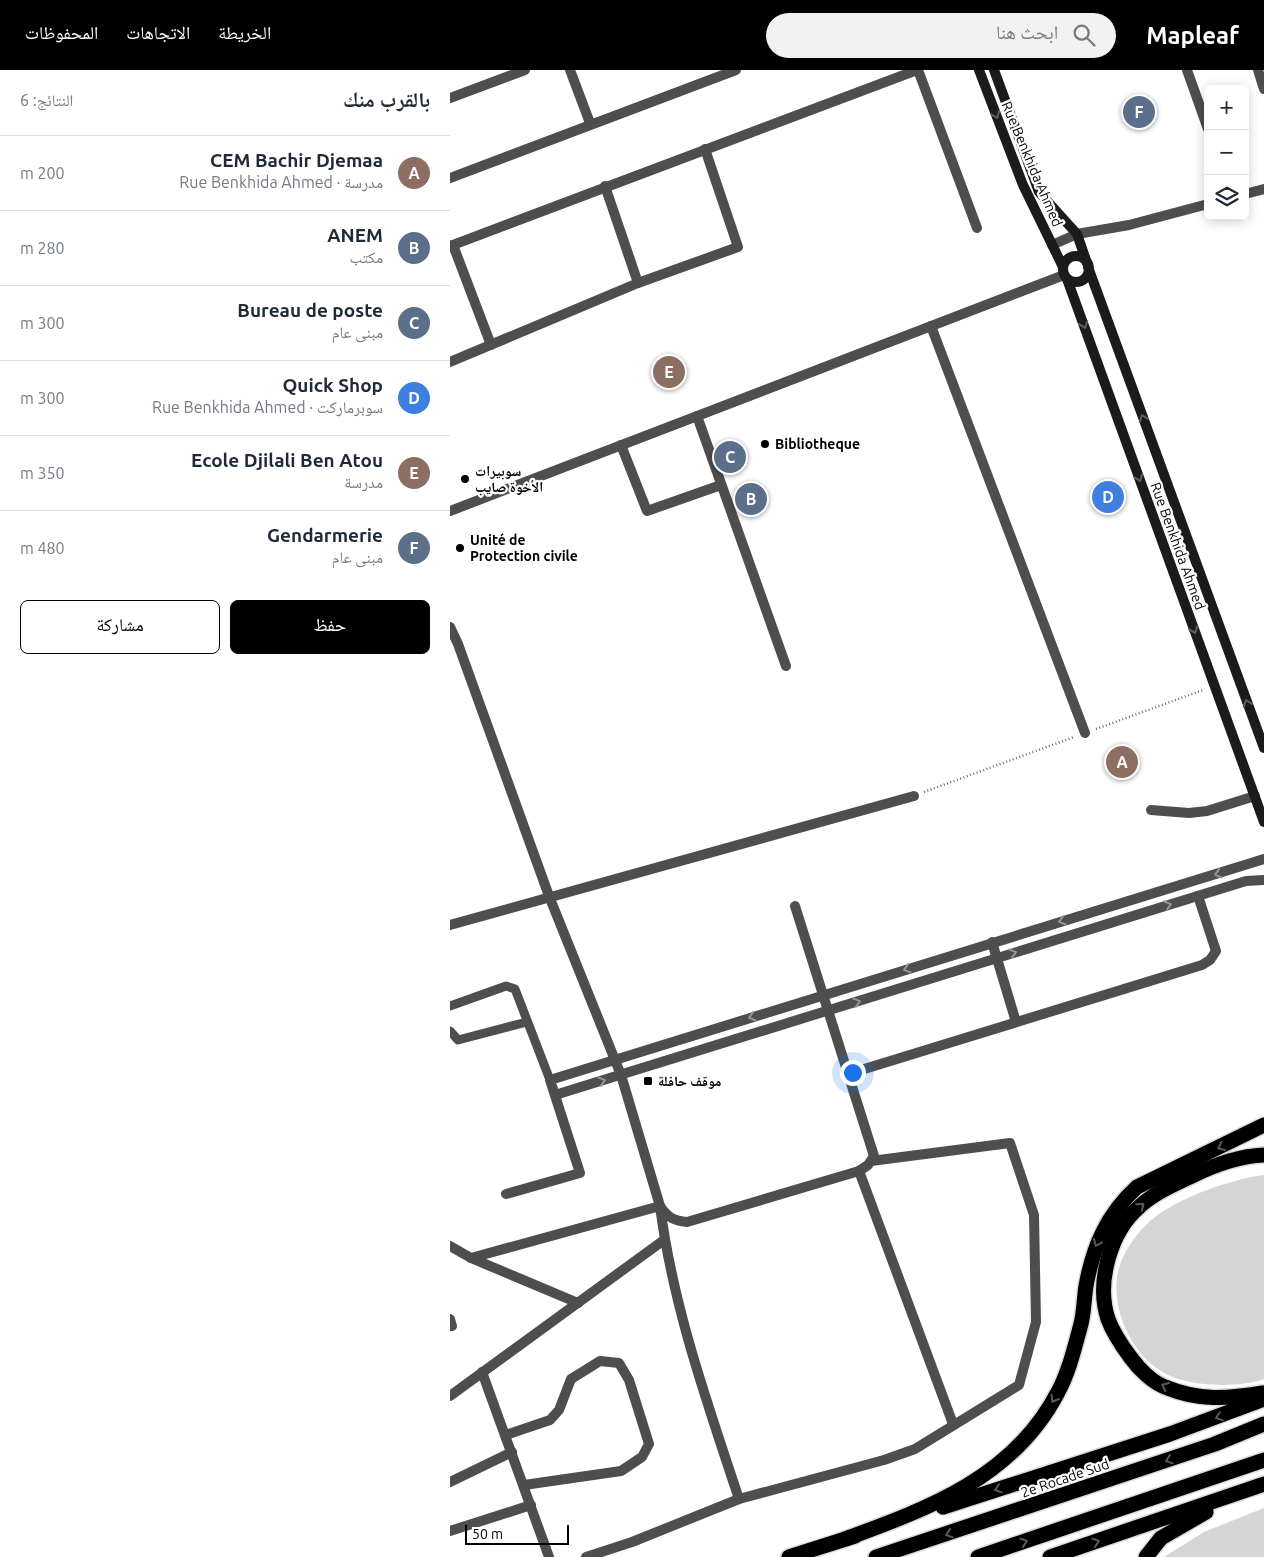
<!DOCTYPE html>
<html lang="ar">
<meta charset="utf-8">
<style>
body{margin:0;font-family:Ubuntu,"Noto Naskh Arabic",sans-serif;background:#f2f2f3;color:#1f2937;direction:rtl}
.controls{position:absolute;right:15px;top:15px;display:grid;overflow:hidden;border-radius:8px;box-shadow:0 2px 12px #0003}
.controls button{width:45px;height:45px;display:grid;place-items:center;padding:0;border:0;border-bottom:1px solid #e0e1e3;background:#fff;color:#1f2937;font:25px sans-serif}
.scale{position:absolute;left:15px;bottom:12px;width:104px;box-sizing:border-box;padding-left:5px;border:2px solid #000;border-top:0;font-size:14px;line-height:18px;white-space:nowrap;color:#000;-webkit-text-stroke:4px #fff;paint-order:stroke}
.you{position:absolute;left:402px;top:1002px;width:18px;height:18px;margin:-12px;border:4px solid #fff;border-radius:50%;background:#1a73e8;box-shadow:0 0 0 8px #1a73e833}
.badge{display:grid;place-items:center;width:32px;height:32px;border-radius:50%;background:#000;color:#fff;font-size:16px;font-weight:700}
.pin{position:absolute;translate:-50% -50%;border:2px solid #fff;box-shadow:0 1px 5px #0006}
.list{margin:0;padding:0;list-style:none}
h2{display:flex;justify-content:space-between;align-items:center;height:65px;margin:0;padding:0 20px;font-size:21px}
h2 small{font-size:16px;font-weight:400;color:#747a83}
.list li{display:grid;grid-template-columns:32px 1fr auto;gap:15px;align-items:center;box-sizing:border-box;height:75px;padding:0 20px;border-top:1px solid #e0e1e3}
.list b{display:block;font-size:19px;white-space:nowrap}
.list p{margin:0;font-size:16px;white-space:nowrap;color:#747a83}
.list em{font-size:16px;font-style:normal;color:#747a83}
.actions{display:flex;gap:10px;padding:15px 20px}
.actions a{flex:1;padding:11px 0;border:1px solid #000;border-radius:8px;text-align:center;font-size:18px;color:#000}
.actions .main{background:#000;color:#fff}
.icon{flex:none;width:28px;height:28px;fill:none;stroke:currentColor;stroke-width:2;stroke-linecap:round;stroke-linejoin:round}
.map{position:relative;flex:none;width:814px;height:1487px;overflow:hidden;direction:ltr}
header{display:flex;align-items:center;gap:30px;box-sizing:border-box;height:70px;padding:0 25px;background:#000;color:#fff}
header strong{font-size:24px}
nav{display:flex;gap:28px;margin-inline-start:auto;font-size:18px}
.search{width:350px;height:45px;background:#f2f2f3;display:flex;align-items:center;gap:12px;box-sizing:border-box;padding:0 18px;border-radius:28px;color:#747a83;font-size:19px}
main{display:flex}
aside{flex:1;background:#fff}
.map>svg:first-child{display:block}
.green{fill:#d5d5d5}
.lines{fill:none;stroke-linecap:round;stroke-linejoin:round}
.motorway-casing{stroke:#dbdbdb;stroke-width:18}
.path{stroke:#707070;stroke-width:2.5;stroke-dasharray:1 2.5;stroke-linecap:butt}
.service{stroke:#4e4e4e;stroke-width:9}
.minor{stroke:#4e4e4e;stroke-width:10}
.tertiary{stroke:#4e4e4e;stroke-width:10}
.secondary{stroke:#1b1b1b;stroke-width:10}
.motorway{stroke:#000;stroke-width:15}
.oneway{stroke:#5f5f5f}
.oneway2{stroke:#959595}
.oneway3{stroke:#595959}
.poi-dot{fill:#000;stroke:#fff;stroke-width:2}
.labels{text-anchor:middle;stroke-width:4.5;stroke-linejoin:round;paint-order:stroke}
.street-label{font-size:14px;fill:#000;stroke:#fff}
.poi-label{font-size:14px;font-weight:bold;fill:#000;stroke:#fff;text-anchor:start}
</style>
<header>
<strong>Mapleaf</strong>
<div class="search"><svg class="icon" aria-label="search" viewBox="0 0 24 24"><circle cx="10" cy="10" r="6"/><path d="M15 15l6 6"/></svg>ابحث هنا</div>
<nav><a>الخريطة</a><a>الاتجاهات</a><a>المحفوظات</a></nav>
</header>
<main>
<div class="map">
<svg width="814" height="1487" viewBox="0 0 814 1487">
<rect width="100%" height="100%" fill="#fff"/>
<!-- green -->
<g class="green">
<path d="M814,1105v204c-17,6 -41,7 -60,5 -17,-2 -35,-6 -49,-17 -28,-21 -47,-68 -35,-102 4,-13 14,-28 24,-38 25,-27 84,-47 120,-52z"/>
<polygon points="814,1438 814,1487 714,1487 754,1462"/>
</g>
<g class="lines">
<defs>
<g id="motorway">
<path d="M813,1323c-36,6 -64,8 -98,-6 -13,-5 -26,-18 -34,-29 -9,-12 -18,-25 -23,-39 -12,-36 2,-87 31,-112 15,-14 34,-22 53,-31 22,-11 47,-20 72,-21"/>
<polyline points="493,1437 720,1364 814,1329"/>
<path d="M395,1469c85,-31 169,-62 213,-147 11,-20 17,-46 23,-68 3,-12 3,-25 5,-38 7,-39 21,-72 51,-99l127,-62"/>
<polyline points="339,1487 405,1466"/>
<polyline points="426,1487 765,1374 814,1354"/>
<polyline points="528,1487 814,1390"/>
<polyline points="600,1487 814,1414"/>
<polyline points="696,1487 711,1468 756,1442"/>
</g>
</defs>
<!-- motorway casing -->
<use href="#motorway" class="motorway-casing"/>
<!-- path -->
<g class="path">
<polyline points="646,659 753,620"/>
<polyline points="474,722 624,667"/>
</g>
<!-- service -->
<g class="service">
<polyline points="0,936 56,916 65,919 100,1010"/>
<polyline points="0,961 8,970 77,952"/>
</g>
<!-- minor -->
<g class="minor">
<polyline points="120,0 140,53"/>
<polyline points="468,0 527,158"/>
<polyline points="737,0 758,59"/>
<polyline points="808,0 814,19"/>
<polyline points="0,28 75,0"/>
<polyline points="0,108 286,0"/>
<polyline points="155,116 188,213"/>
<polyline points="795,124 814,119"/>
<polyline points="3,175 41,275"/>
<polyline points="602,175 627,164 679,155 758,134"/>
<polyline points="0,176 467,0"/>
<polyline points="481,256 635,663"/>
<polyline points="0,292 188,213 288,177 255,79"/>
<polyline points="247,346 336,596"/>
<polyline points="171,375 197,441 271,415"/>
<path d="M0,557l8,17 91,252 72,179 39,131c7,11 14,15 27,16l172,-51 9,-6 6,-9 -79,-250"/>
<polyline points="701,740 739,743 757,741 805,726"/>
<polyline points="0,855 464,726"/>
<polyline points="542,872 566,952"/>
<polyline points="398,1004 752,895 760,890 766,881 748,826"/>
<polyline points="105,1025 796,811 814,810"/>
<polyline points="409,1101 503,1354"/>
<polyline points="56,1124 130,1103 100,1010 814,789"/>
<path d="M0,1176l21,12 189,-52c13,101 47,196 79,293"/>
<polyline points="21,1188 128,1233"/>
<polyline points="0,1249 2,1256 0,1256"/>
<polyline points="32,1302 99,1487"/>
<polyline points="0,1326 214,1170"/>
<polyline points="56,1365 100,1350 109,1340 121,1309 150,1291 169,1293 179,1310 199,1374 192,1387 171,1401 74,1415"/>
<polyline points="0,1412 62,1382"/>
<polyline points="0,1461 81,1435"/>
<polyline points="136,1487 182,1472 289,1429 434,1390 465,1379 569,1315 586,1252 584,1145 560,1073 421,1091"/>
</g>
<!-- tertiary -->
<polyline class="tertiary" points="0,441 614,205"/>
<!-- secondary -->
<g class="secondary">
<polyline points="529,0 573,115 613,197"/>
<polyline points="544,0 589,122 627,164 637,193"/>
<circle cx="626" cy="199" r="13"/>
<polyline points="638,197 814,678"/>
<polyline points="617,209 814,752"/>
</g>
<!-- motorway -->
<use href="#motorway" class="motorway"/>
</g>
<!-- one-way arrows -->
<defs><path id="oneway-chevron" d="M-2-3.5L2.5 0L-2 3.5" fill="none" stroke-width="1.6" stroke-linecap="round" stroke-linejoin="round" transform="scale(1.25)"/></defs>
<g class="oneway">
<use href="#oneway-chevron" transform="translate(546 45) rotate(69)"/>
<use href="#oneway-chevron" transform="translate(634 255) rotate(70)"/>
<use href="#oneway-chevron" transform="translate(693 348) rotate(-110)"/>
<use href="#oneway-chevron" transform="translate(689 408) rotate(70)"/>
<use href="#oneway-chevron" transform="translate(744 560) rotate(70)"/>
<use href="#oneway-chevron" transform="translate(797 633) rotate(-110)"/>
</g>
<g class="oneway2">
<use href="#oneway-chevron" transform="translate(768 804) rotate(163)"/>
<use href="#oneway-chevron" transform="translate(718 835) rotate(-17)"/>
<use href="#oneway-chevron" transform="translate(612 851) rotate(163)"/>
<use href="#oneway-chevron" transform="translate(563 883) rotate(-17)"/>
<use href="#oneway-chevron" transform="translate(457 899) rotate(163)"/>
<use href="#oneway-chevron" transform="translate(407 932) rotate(-17)"/>
<use href="#oneway-chevron" transform="translate(302 947) rotate(163)"/>
<use href="#oneway-chevron" transform="translate(152 1011) rotate(-17)"/>
</g>
<g class="oneway3">
<use href="#oneway-chevron" transform="translate(771 1077) rotate(155)"/>
<use href="#oneway-chevron" transform="translate(691 1136) rotate(-40)"/>
<use href="#oneway-chevron" transform="translate(647 1173) rotate(114)"/>
<use href="#oneway-chevron" transform="translate(715 1316) rotate(-155)"/>
<use href="#oneway-chevron" transform="translate(604 1329) rotate(120)"/>
<use href="#oneway-chevron" transform="translate(769 1347) rotate(161)"/>
<use href="#oneway-chevron" transform="translate(719 1390) rotate(161)"/>
<use href="#oneway-chevron" transform="translate(548 1419) rotate(162)"/>
<use href="#oneway-chevron" transform="translate(499 1464) rotate(162)"/>
<use href="#oneway-chevron" transform="translate(574 1472) rotate(-18)"/>
<use href="#oneway-chevron" transform="translate(646 1472) rotate(-18)"/>
</g>
<!-- markers -->
<g class="poi-dot">
<circle cx="315" cy="374" r="5"/>
<circle cx="15" cy="409" r="5"/>
<circle cx="10" cy="478" r="5"/>
<rect x="193" y="1006" width="10" height="10" rx="2.5"/>
</g>
<g class="labels">
<!-- street labels -->
<g class="street-label">
<text transform="translate(582 94) rotate(67)" y="5">Rue Benkhida Ahmed</text>
<text transform="translate(728 476) rotate(70)" y="5">Rue Benkhida Ahmed</text>
<text transform="translate(615 1408) rotate(-19)" y="5">2e Rocade Sud</text>
</g>
<!-- poi labels -->
<g class="poi-label">
<text x="325" y="379">Bibliotheque</text>
<text x="25" y="406">سوبيرات<tspan x="25" dy="16">الأخوة صايب</tspan></text>
<text x="20" y="475">Unité de<tspan x="20" dy="16">Protection civile</tspan></text>
<text x="208" y="1016">موقف حافلة</text>
</g>
</g>
</svg>
<div class="controls">
<button>+</button>
<button>−</button>
<button><svg class="icon" aria-label="layers" viewBox="0 0 24 24"><path d="M12 4l9 5-9 5-9-5zM3 14l9 5 9-5"/></svg></button>
</div>
<div class="scale">50 m</div>
<div class="you"></div>
<div class="pin badge" style="left:672px;top:692px;background:#8d6e63">A</div>
<div class="pin badge" style="left:301px;top:429px;background:#5c6f8a">B</div>
<div class="pin badge" style="left:280px;top:387px;background:#5c6f8a">C</div>
<div class="pin badge" style="left:658px;top:427px;background:#3f7fe0">D</div>
<div class="pin badge" style="left:219px;top:302px;background:#8d6e63">E</div>
<div class="pin badge" style="left:689px;top:42px;background:#5c6f8a">F</div>
</div>
<aside>
<h2>بالقرب منك<small>النتائج: 6</small></h2>
<ul class="list">
<li><span class="badge" style="background:#8d6e63">A</span><div><b>CEM Bachir Djemaa</b><p>مدرسة · Rue Benkhida Ahmed</p></div><em>200 m</em></li>
<li><span class="badge" style="background:#5c6f8a">B</span><div><b>ANEM</b><p>مكتب</p></div><em>280 m</em></li>
<li><span class="badge" style="background:#5c6f8a">C</span><div><b>Bureau de poste</b><p>مبنى عام</p></div><em>300 m</em></li>
<li><span class="badge" style="background:#3f7fe0">D</span><div><b>Quick Shop</b><p>سوبرماركت · Rue Benkhida Ahmed</p></div><em>300 m</em></li>
<li><span class="badge" style="background:#8d6e63">E</span><div><b>Ecole Djilali Ben Atou</b><p>مدرسة</p></div><em>350 m</em></li>
<li><span class="badge" style="background:#5c6f8a">F</span><div><b>Gendarmerie</b><p>مبنى عام</p></div><em>480 m</em></li>
</ul>
<div class="actions"><a class="main">حفظ</a><a>مشاركة</a></div>
</aside>
</main>
